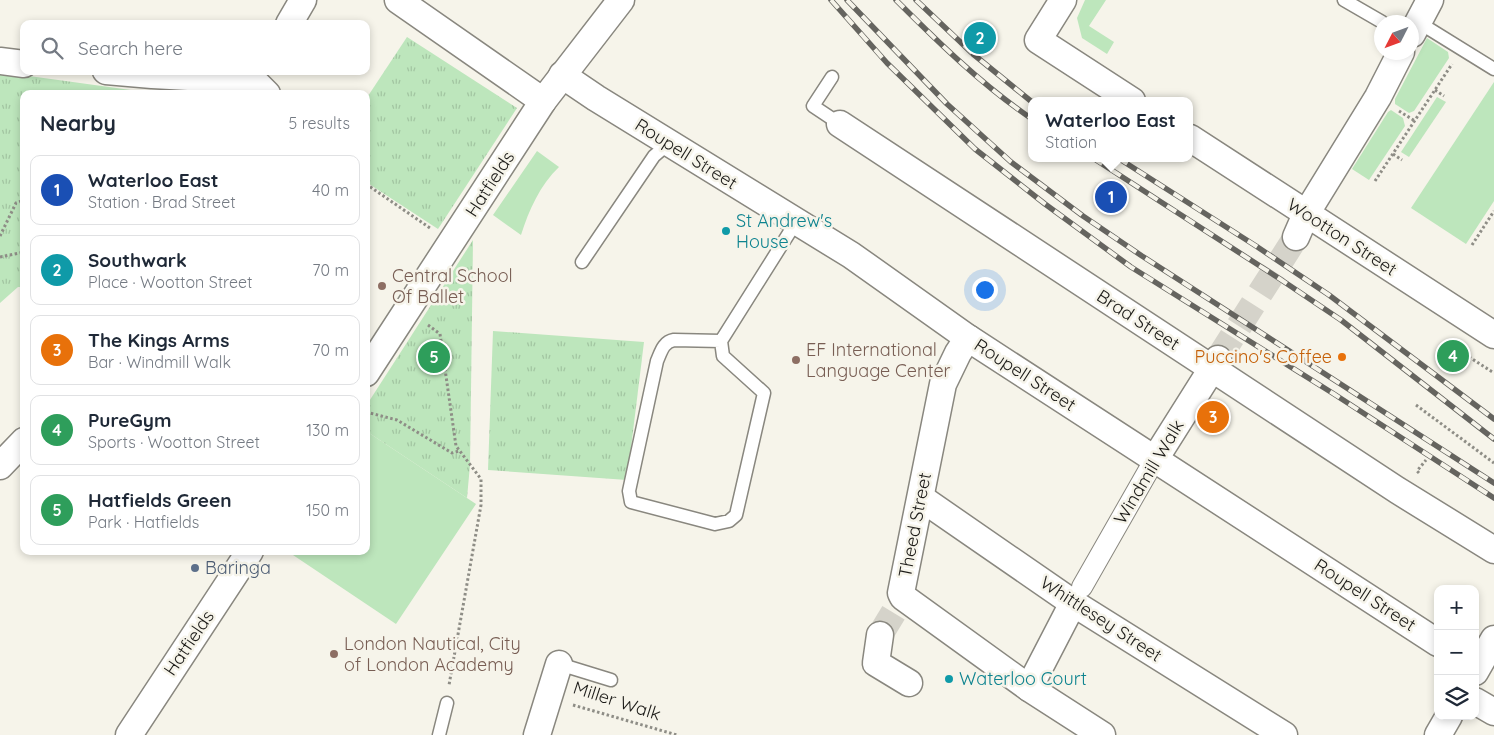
<!DOCTYPE html>
<meta charset="utf-8">
<style>
body{margin:0;font-family:Quicksand,sans-serif;background:#f6f6f7;color:#1f2937}
.controls{position:absolute;right:15px;bottom:15px;display:grid;overflow:hidden;border-radius:10px;box-shadow:0 2px 8px #0003}
.controls button{width:45px;height:45px;display:grid;place-items:center;padding:0;border:0;border-bottom:1px solid #e0e1e3;background:#fff;color:#1f2937;font:25px sans-serif}
.compass{position:absolute;left:1374px;top:15px;width:45px;height:45px;border-radius:50%;background:#fff;box-shadow:0 2px 8px #0003;rotate:228deg}
.you{position:absolute;left:984px;top:289px;width:18px;height:18px;margin:-12px;border:4px solid #fff;border-radius:50%;background:#1a73e8;box-shadow:0 0 0 8px #1a73e833}
.badge{display:grid;place-items:center;width:32px;height:32px;border-radius:50%;background:#4b7d0d;color:#fff;font-size:16px;font-weight:700}
.pin{position:absolute;translate:-50% -50%;border:2px solid #fff;box-shadow:0 1px 5px #0006}
.popup{position:absolute;left:1028px;top:97px;width:165px;height:65px;box-sizing:border-box;display:grid;place-content:center;border-radius:10px;background:#fff;filter:drop-shadow(0 1px 4px #0005);font-size:16px;white-space:nowrap;color:#747a83}
.popup b{font-size:19px;color:#1f2937}
.popup::after{content:'';position:absolute;left:50%;top:100%;margin-left:-10px;border:10px solid transparent;border-top-color:#fff}
.list{margin:0;padding:0;list-style:none}
h2{display:flex;justify-content:space-between;align-items:center;height:65px;margin:0;padding:0 20px;font-size:21px}
h2 small{font-size:16px;font-weight:400;color:#747a83}
.list li{display:grid;grid-template-columns:32px 1fr auto;gap:15px;align-items:center;box-sizing:border-box;height:70px;margin:0 10px 10px;padding:0 10px;border:1px solid #e0e1e3;border-radius:10px}
.list b{display:block;font-size:19px;white-space:nowrap}
.list p{margin:0;font-size:16px;white-space:nowrap;color:#747a83}
.list em{font-size:16px;font-style:normal;color:#747a83}
.icon{flex:none;width:28px;height:28px;fill:none;stroke:currentColor;stroke-width:2;stroke-linecap:round;stroke-linejoin:round}
.map{position:relative;flex:none;width:1494px;height:735px;overflow:hidden}
.search{position:absolute;background:#fff;box-shadow:0 2px 8px #0003;left:20px;top:20px;width:350px;height:55px;display:flex;align-items:center;gap:12px;box-sizing:border-box;padding:0 18px;border-radius:10px;color:#747a83;font-size:19px}
.panel{position:absolute;background:#fff;box-shadow:0 2px 8px #0003;left:20px;top:90px;width:350px;height:465px;border-radius:10px}
.map>svg:first-child{display:block}
.green{fill:#bde6bc}
.park{fill:url(#park-tufts)}
.lines{fill:none;stroke-linecap:round;stroke-linejoin:round}
.minor-tunnel{stroke:#d5d3ca;stroke-width:26;stroke-dasharray:26 13;stroke-linecap:butt}
.service-casing{stroke:#89877f;stroke-width:15}
.pedestrian-casing{stroke:#89877f;stroke-width:22}
.minor-casing{stroke:#89877f;stroke-width:29}
.path{stroke:#8e8d86;stroke-width:3;stroke-dasharray:2.5 2.5;stroke-linecap:butt}
.service{stroke:#fff;stroke-width:12}
.pedestrian{stroke:#fff;stroke-width:20}
.minor{stroke:#fff;stroke-width:26}
.rail-casing{stroke:#65645f;stroke-width:5.5}
.rail{stroke:#f6f4ea;stroke-width:4;stroke-dasharray:11;stroke-linecap:butt}
.culture-dot{fill:#0f9aa8;stroke:#f6f4ea;stroke-width:2}
.education-dot{fill:#8d6e63;stroke:#f6f4ea;stroke-width:2}
.food-dot{fill:#e8710a;stroke:#f6f4ea;stroke-width:2}
.service-dot{fill:#5c6f8a;stroke:#f6f4ea;stroke-width:2}
.labels{text-anchor:middle;stroke-width:5;stroke-linejoin:round;paint-order:stroke}
.street-label{font-size:18px;fill:#1c1b18;stroke:#f6f4ea}
.culture-label{font-size:18px;fill:#0d838f;stroke:#f6f4ea;text-anchor:start}
.education-label{font-size:18px;fill:#785e54;stroke:#f6f4ea;text-anchor:start}
.food-label{font-size:18px;fill:#c56008;stroke:#f6f4ea;text-anchor:end}
.service-label{font-size:18px;fill:#4e5e75;stroke:#f6f4ea;text-anchor:start}
</style>
<div class="map">
<svg width="1494" height="735" viewBox="0 0 1494 735">
<defs>
<pattern id="park-tufts" width="24" height="20" patternUnits="userSpaceOnUse" patternTransform="scale(1.25)"><rect width="24" height="20" fill="#bde6bc"/><path d="M3 7l-1-3M5 7V3M7 7l1-3M15 17l-1-3M17 17v-4M19 17l1-3" fill="none" stroke="#a2c5a1"/></pattern>
</defs>
<rect width="100%" height="100%" fill="#f6f4ea"/>
<!-- green -->
<g class="green">
<polygon points="1085,0 1106,0 1089,26 1114,42 1107,54 1082,38 1077,18"/>
<polygon points="1427,38 1448,52 1449,58 1414,111 1409,113 1395,104 1395,99"/>
<polygon points="1494,82 1494,201 1466,244 1411,208"/>
<polygon points="1437,97 1446,102 1409,157 1401,152"/>
<polygon points="1391,110 1403,118 1405,126 1369,180 1352,169 1388,112"/>
<path d="M537,151l22,16c-19,18 -30,43 -38,68l-28,-20z"/>
<polygon points="366,431 476,504 396,624 287,551 366,551"/>
</g>
<!-- park -->
<g class="park">
<polygon points="407,37 517,108 438,229 366,182 366,99"/>
<polygon points="0,72 160,94 24,94 24,287 18,287 0,303"/>
<polygon points="473,240 470,465 467,498 366,431 366,406"/>
<polygon points="493,331 644,342 627,480 488,470"/>
</g>
<g class="lines">
<!-- minor-tunnel -->
<g class="minor-tunnel">
<polyline points="1218,359 1296,237"/>
<polyline points="880,635 897,607"/>
</g>
<defs>
<g id="service">
<polyline points="1344,0 1382,22"/>
<polyline points="1418,22 1494,69"/>
<polyline points="832,77 813,106 840,124"/>
<polyline points="582,262 654,156 661,150 665,140"/>
<path d="M721,341l-47,-1c-11,2 -13,12 -17,21l-28,130 2,11 84,22 14,-3 7,-6 28,-122 -41,-37 -2,-15 75,-119"/>
<polyline points="559,664 611,680"/>
<polyline points="439,735 447,703"/>
</g>
<polyline id="pedestrian" points="1082,587 1155,459"/>
<g id="minor">
<polyline points="398,0 543,101"/>
<polyline points="1063,0 1038,40 1132,101"/>
<polyline points="289,24 303,0"/>
<polyline points="1412,34 1430,0"/>
<polyline points="0,61 24,64"/>
<polyline points="106,71 152,75 243,80 256,83 267,94"/>
<polyline points="562,75 596,98 851,255 968,338 1438,643"/>
<polyline points="840,124 1397,490 1494,550"/>
<polyline points="1190,138 1494,335"/>
<polyline points="1296,237 1306,214 1378,97 1401,52"/>
<polyline points="968,338 958,353 943,384 901,593 903,597 1029,688 1102,735"/>
<polyline points="366,373 543,101 621,0"/>
<polyline points="1155,459 1218,359"/>
<polyline points="0,466 24,441"/>
<polyline points="921,498 1073,603 1284,735"/>
<polyline points="880,635 876,663 909,683"/>
<polyline points="1475,672 1494,639"/>
<polyline points="1029,688 1073,603"/>
<polyline points="1475,701 1494,712"/>
<polyline points="129,735 250,551"/>
<polyline points="537,735 559,664"/>
<polyline points="1438,735 1449,716"/>
</g>
</defs>
<!-- service casing -->
<use href="#service" class="service-casing"/>
<!-- pedestrian casing -->
<use href="#pedestrian" class="pedestrian-casing"/>
<!-- minor casing -->
<use href="#minor" class="minor-casing"/>
<!-- path -->
<g class="path">
<polyline points="1435,90 1444,96"/>
<polyline points="1399,111 1415,121"/>
<polyline points="1393,154 1402,160"/>
<polyline points="1375,181 1452,64"/>
<polyline points="366,184 430,228"/>
<polyline points="0,236 16,203 24,200"/>
<polyline points="1472,245 1494,211"/>
<polyline points="0,257 24,252"/>
<polyline points="428,325 440,334 456,446 481,479 481,505 449,685"/>
<polyline points="1452,346 1494,373"/>
<polyline points="1416,405 1494,463"/>
<polyline points="366,412 397,420 452,453 459,451"/>
<polyline points="1419,473 1417,471 1426,460"/>
<polyline points="573,705 677,735"/>
</g>
<!-- service -->
<use href="#service" class="service"/>
<!-- pedestrian -->
<use href="#pedestrian" class="pedestrian"/>
<!-- minor -->
<use href="#minor" class="minor"/>
<defs>
<g id="rail">
<polyline points="831,0 887,63 975,149 1045,204 1131,267 1334,394 1494,498"/>
<polyline points="847,0 947,104 1011,162 1083,216 1142,256 1494,483"/>
<path d="M896,0c43,43 86,85 136,119"/>
<polyline points="916,0 973,54 1032,102"/>
<polyline points="1093,158 1280,279 1341,320 1494,439"/>
<polyline points="1118,158 1256,246 1329,295 1494,419"/>
</g>
</defs>
<!-- rail casing -->
<use href="#rail" class="rail-casing"/>
<!-- rail -->
<use href="#rail" class="rail"/>
</g>
<!-- markers -->
<g class="culture-dot">
<circle cx="726" cy="231" r="5"/>
<circle cx="949" cy="679" r="5"/>
</g>
<g class="education-dot">
<circle cx="382" cy="286" r="5"/>
<circle cx="796" cy="360" r="5"/>
<circle cx="334" cy="654" r="5"/>
</g>
<circle class="food-dot" cx="1342" cy="357" r="5"/>
<circle class="service-dot" cx="195" cy="568" r="5"/>
<g class="labels">
<!-- street labels -->
<g class="street-label">
<text transform="translate(686 154) rotate(32)" y="6">Roupell Street</text>
<text transform="translate(490 184) rotate(-57)" y="6">Hatfields</text>
<text transform="translate(1342 237) rotate(33)" y="6">Wootton Street</text>
<text transform="translate(1138 320) rotate(33)" y="6">Brad Street</text>
<text transform="translate(1025 375) rotate(33)" y="6">Roupell Street</text>
<text transform="translate(1149 472) rotate(-59)" y="6">Windmill Walk</text>
<text transform="translate(915 525) rotate(-79)" y="6">Theed Street</text>
<text transform="translate(1365 595) rotate(33)" y="6">Roupell Street</text>
<text transform="translate(1101 619) rotate(33)" y="6">Whittlesey Street</text>
<text transform="translate(189 643) rotate(-56)" y="6">Hatfields</text>
<text transform="translate(617 701) rotate(18)" y="6">Miller Walk</text>
</g>
<!-- culture labels -->
<g class="culture-label">
<text x="736" y="227">St Andrew's<tspan x="736" dy="21">House</tspan></text>
<text x="959" y="685">Waterloo Court</text>
</g>
<!-- education labels -->
<g class="education-label">
<text x="392" y="282">Central School<tspan x="392" dy="21">Of Ballet</tspan></text>
<text x="806" y="356">EF International<tspan x="806" dy="21">Language Center</tspan></text>
<text x="344" y="650">London Nautical, City<tspan x="344" dy="21">of London Academy</tspan></text>
</g>
<!-- food labels -->
<g class="food-label">
<text x="1332" y="363">Puccino's Coffee</text>
</g>
<!-- service labels -->
<g class="service-label">
<text x="205" y="574">Baringa</text>
</g>
</g>
</svg>
<div class="controls">
<button>+</button>
<button>−</button>
<button><svg class="icon" aria-label="layers" viewBox="0 0 24 24"><path d="M12 4l9 5-9 5-9-5zM3 14l9 5 9-5"/></svg></button>
</div>
<svg class="compass" viewBox="-18 -18 36 36"><path d="M0-13l5 13h-10z" fill="#e53935"/><path d="M0 13l5-13h-10z" fill="#747a83"/></svg>
<div class="you"></div>
<div class="pin badge" style="left:1111px;top:197px;background:#1a4fb4">1</div>
<div class="popup"><b>Waterloo East</b>Station</div>
<div class="pin badge" style="left:980px;top:38px;background:#0f9aa8">2</div>
<div class="pin badge" style="left:1213px;top:417px;background:#e8710a">3</div>
<div class="pin badge" style="left:1453px;top:356px;background:#2e9e5b">4</div>
<div class="pin badge" style="left:434px;top:357px;background:#2e9e5b">5</div>
<div class="search"><svg class="icon" aria-label="search" viewBox="0 0 24 24"><circle cx="10" cy="10" r="6"/><path d="M15 15l6 6"/></svg>Search here</div>
<section class="panel">
<h2>Nearby<small>5 results</small></h2>
<ul class="list">
<li><span class="badge" style="background:#1a4fb4">1</span><div><b>Waterloo East</b><p>Station · Brad Street</p></div><em>40 m</em></li>
<li><span class="badge" style="background:#0f9aa8">2</span><div><b>Southwark</b><p>Place · Wootton Street</p></div><em>70 m</em></li>
<li><span class="badge" style="background:#e8710a">3</span><div><b>The Kings Arms</b><p>Bar · Windmill Walk</p></div><em>70 m</em></li>
<li><span class="badge" style="background:#2e9e5b">4</span><div><b>PureGym</b><p>Sports · Wootton Street</p></div><em>130 m</em></li>
<li><span class="badge" style="background:#2e9e5b">5</span><div><b>Hatfields Green</b><p>Park · Hatfields</p></div><em>150 m</em></li>
</ul>
</section>
</div>
